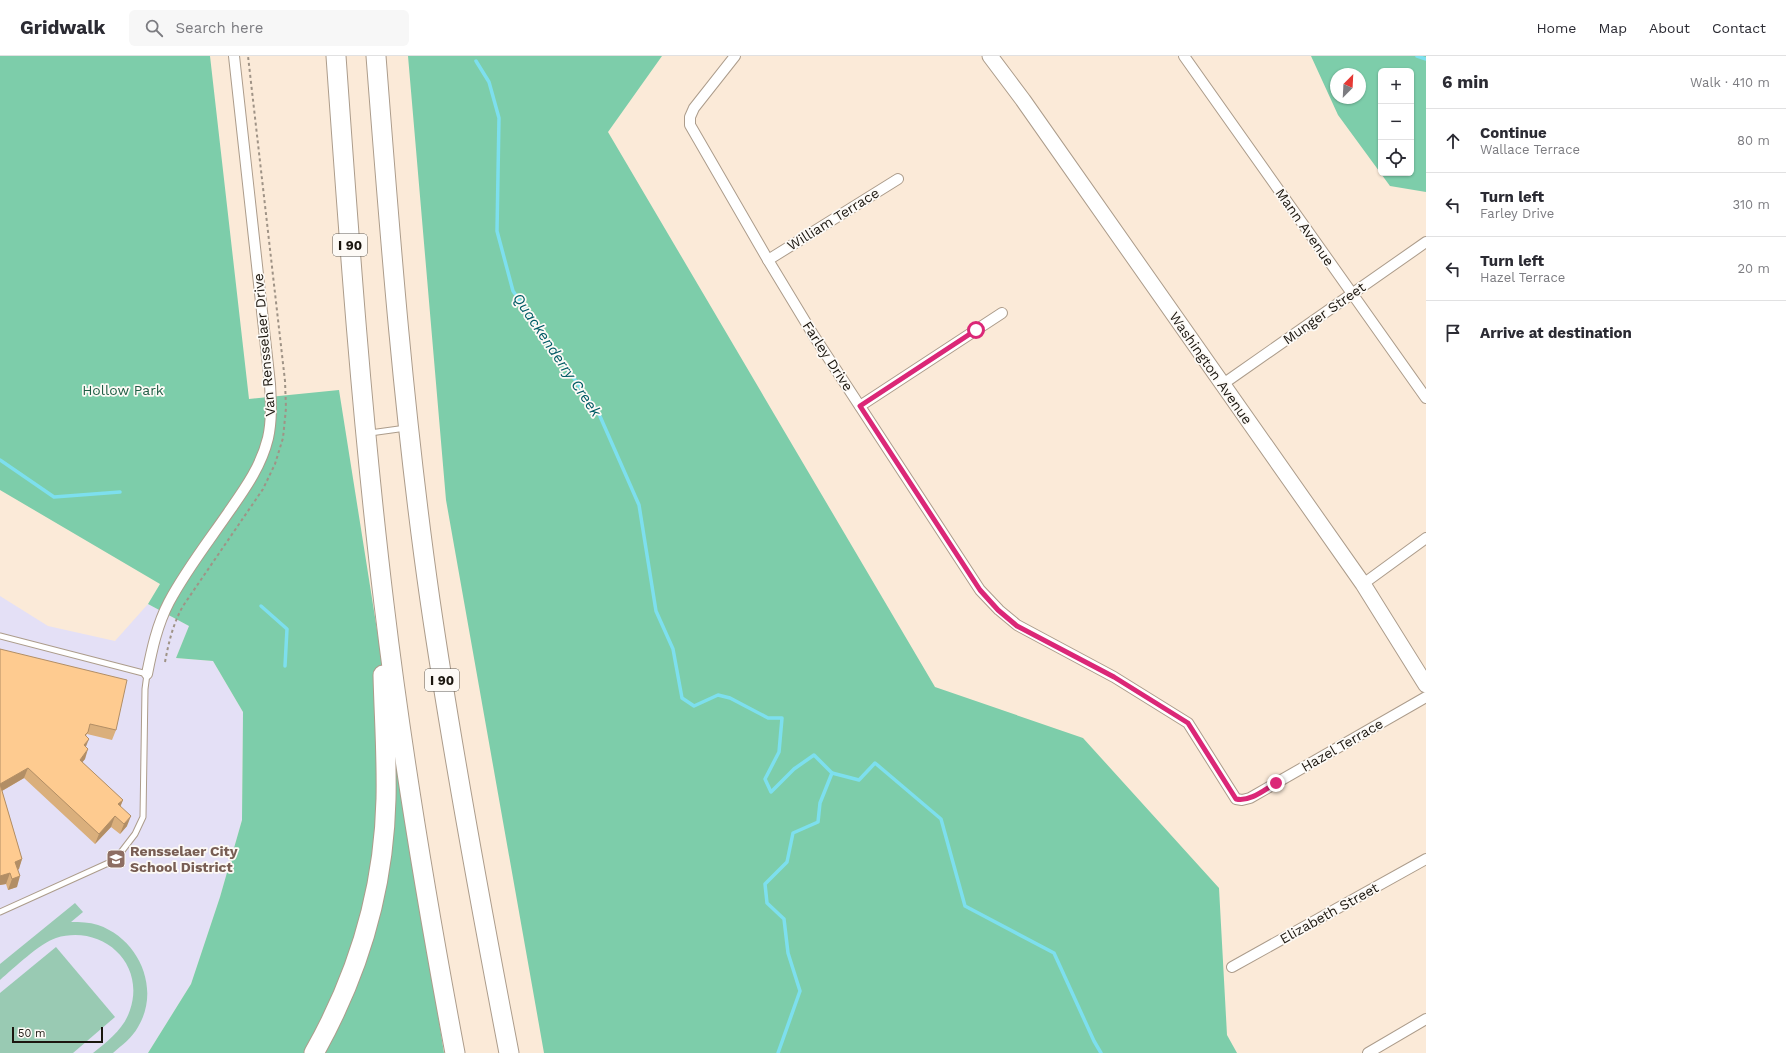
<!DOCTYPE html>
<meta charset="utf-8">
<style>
body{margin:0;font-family:"Work Sans",sans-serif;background:#f7f7f7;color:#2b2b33}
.controls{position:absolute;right:12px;top:12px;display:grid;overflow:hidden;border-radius:6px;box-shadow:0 1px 3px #0004}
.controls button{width:36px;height:36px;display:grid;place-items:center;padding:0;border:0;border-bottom:1px solid #e1e1e2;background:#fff;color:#2b2b33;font:20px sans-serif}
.compass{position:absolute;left:1330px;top:12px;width:36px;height:36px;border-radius:50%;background:#fff;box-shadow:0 1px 3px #0004;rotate:24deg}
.scale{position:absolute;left:12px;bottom:10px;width:91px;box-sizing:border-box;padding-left:4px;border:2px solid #1b160f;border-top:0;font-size:11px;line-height:14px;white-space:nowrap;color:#1b160f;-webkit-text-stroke:3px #fdfaf6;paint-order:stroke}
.stop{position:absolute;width:12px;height:12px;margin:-9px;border:3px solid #db2777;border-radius:50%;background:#fff}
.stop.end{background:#db2777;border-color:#fff;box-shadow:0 1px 4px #0008}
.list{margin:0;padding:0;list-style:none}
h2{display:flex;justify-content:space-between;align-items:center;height:52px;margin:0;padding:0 16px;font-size:17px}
h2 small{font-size:13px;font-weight:400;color:#7c7c81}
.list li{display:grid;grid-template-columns:26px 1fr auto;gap:12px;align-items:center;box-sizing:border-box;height:64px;padding:0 16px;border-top:1px solid #e1e1e2}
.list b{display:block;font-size:15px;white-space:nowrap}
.list p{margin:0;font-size:13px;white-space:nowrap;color:#7c7c81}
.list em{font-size:13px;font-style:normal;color:#7c7c81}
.icon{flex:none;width:22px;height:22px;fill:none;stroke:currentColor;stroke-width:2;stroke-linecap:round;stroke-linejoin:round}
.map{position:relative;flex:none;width:1426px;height:997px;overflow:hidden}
header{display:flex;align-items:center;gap:24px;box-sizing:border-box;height:56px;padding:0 20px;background:#fff;border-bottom:1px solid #e1e1e2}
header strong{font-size:19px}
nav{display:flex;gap:22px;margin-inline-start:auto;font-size:14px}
.search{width:280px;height:36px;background:#f7f7f7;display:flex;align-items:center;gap:10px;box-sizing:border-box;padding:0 14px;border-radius:6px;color:#7c7c81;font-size:15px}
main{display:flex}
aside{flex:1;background:#fff}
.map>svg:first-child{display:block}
.education{fill:#e4e0f6}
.green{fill:#99cab3}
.forest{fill:#7dcdaa;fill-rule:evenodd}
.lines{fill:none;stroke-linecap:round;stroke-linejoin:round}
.stream{stroke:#7ddfee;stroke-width:3.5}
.lane-casing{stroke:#ac9c8b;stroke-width:7}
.street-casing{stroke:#ac9c8b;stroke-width:12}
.secondary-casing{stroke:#ac9c8b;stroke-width:17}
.highway-casing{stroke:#ac9c8b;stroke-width:21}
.path{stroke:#9f9386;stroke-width:2;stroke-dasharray:3 3;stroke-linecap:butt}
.lane{stroke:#fff;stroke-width:5}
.street{stroke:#fff;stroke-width:10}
.secondary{stroke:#fff;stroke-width:15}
.highway{stroke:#fff;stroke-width:19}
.wall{fill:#daaf7c}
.shaded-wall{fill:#b28e65}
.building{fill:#fecb90;stroke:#b28e65}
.route{stroke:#db2777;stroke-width:5}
.labels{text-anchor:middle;stroke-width:3.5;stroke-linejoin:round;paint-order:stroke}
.shield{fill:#fdfaf6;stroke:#5f5a54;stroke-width:1}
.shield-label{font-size:13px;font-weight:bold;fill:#1b160f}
.street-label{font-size:14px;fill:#1b160f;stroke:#fdfaf6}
.park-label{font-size:14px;fill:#1f5d45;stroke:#fdfaf6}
.education-label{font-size:14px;font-weight:bold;fill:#785e54;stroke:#fdfaf6;text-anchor:start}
.water-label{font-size:15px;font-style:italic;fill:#005b65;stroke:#fdfaf6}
</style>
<header>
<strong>Gridwalk</strong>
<div class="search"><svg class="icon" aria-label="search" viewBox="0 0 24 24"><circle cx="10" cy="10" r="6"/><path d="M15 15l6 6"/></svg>Search here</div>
<nav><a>Home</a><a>Map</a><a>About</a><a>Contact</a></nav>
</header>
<main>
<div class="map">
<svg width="1426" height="997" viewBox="0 0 1426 997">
<rect width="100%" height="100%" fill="#fbead8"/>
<!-- education -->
<polygon class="education" points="0,540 48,570 115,585 148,548 189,570 176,602 213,605 243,656 242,764 220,841 191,928 148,997 0,997"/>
<!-- green -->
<g class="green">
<path d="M75,847l8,9 -12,10c9,0 18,0 27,3 41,14 63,64 40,102 -6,11 -16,18 -25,26h-20c15,-12 31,-24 37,-43 16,-47 -28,-86 -74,-72 -16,5 -42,30 -56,42v-16z"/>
<polygon points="56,891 115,961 73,997 0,997 0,937"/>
</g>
<!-- forest -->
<g class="forest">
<polygon points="0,0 210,0 249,343 339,334 444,997 148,997 191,928 220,841 242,764 243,656 213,605 176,602 189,570 148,548 160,528 0,434"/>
<polygon points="408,0 662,0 608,76 935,631 1083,682 1219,832 1227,979 1237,997 544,997 446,444"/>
<path d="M1311,0h115v136l-36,-6 -52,-71zM1381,15h30v102h-30zM1336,18h24v24h-24z"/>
</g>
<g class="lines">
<!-- stream -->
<g class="stream">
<polyline points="1417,0 1426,3"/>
<polyline points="476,5 489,26 499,62 497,175 513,235 599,358 639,449 656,555 673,593 682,642 694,650 718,639 730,642 768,662 782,662 779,696 765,723 771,736 794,713 814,699 832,717 820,747 818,766 793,777 787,806 765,828 767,847 784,863 788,897 800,935 778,997"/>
<polyline points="0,404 54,441 120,436"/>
<polyline points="261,550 287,573 285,610"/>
<polyline points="832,717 859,724 875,707 941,763 965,850 1054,897 1094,985 1101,997"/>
</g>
<defs>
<g id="lane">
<polyline points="370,377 406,372"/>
<polyline points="0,580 147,618 145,633 143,761 135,778 115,804 0,856"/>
</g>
<g id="street">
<polyline points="735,0 694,52 690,61 690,69 768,204 814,280 980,534 999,554 1017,569 1114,621 1188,667 1236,743 1242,744 1250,742 1426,641"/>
<polyline points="1184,0 1426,342"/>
<polyline points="768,204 898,123"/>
<polyline points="1223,328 1426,186"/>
<polyline points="860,350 1002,257"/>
<polyline points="1363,528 1426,482"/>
<path d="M147,618c5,-25 10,-49 22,-72 17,-32 39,-60 59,-89 16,-23 33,-46 40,-75 4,-18 3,-36 2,-54l-36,-328"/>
<polyline points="1232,911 1426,803"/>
<polyline points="1368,997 1426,963"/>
</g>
<polyline id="secondary" points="990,0 1023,44 1363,528 1426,629"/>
<g id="highway">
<path d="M336,0c13,183 26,366 48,548 18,151 43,300 71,449"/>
<path d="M376,0c14,181 28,363 54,544 22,151 50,302 79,453"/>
<path d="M314,997c44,-78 70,-164 72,-254 1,-41 -2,-83 -3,-124"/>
</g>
</defs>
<!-- lane casing -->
<use href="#lane" class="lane-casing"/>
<!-- street casing -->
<use href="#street" class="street-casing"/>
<!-- secondary casing -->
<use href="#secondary" class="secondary-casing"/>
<!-- highway casing -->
<use href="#highway" class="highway-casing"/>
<!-- path -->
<path class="path" d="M165,606c4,-21 8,-38 18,-56l80,-117 12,-25 8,-26 3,-30 -1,-27 -37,-325"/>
<!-- lane -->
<use href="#lane" class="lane"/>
<!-- street -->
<use href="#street" class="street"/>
<!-- secondary -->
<use href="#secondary" class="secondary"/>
<!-- highway -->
<use href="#highway" class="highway"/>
</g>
<!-- wall -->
<polygon class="wall" points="0,593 116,674 112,684 87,678 86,680 86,691 85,703 82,706 123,744 120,750 127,770 120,778 111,771 95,788 24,722 2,735 22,803 18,814 17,831 8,834 6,828 0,829"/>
<!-- shaded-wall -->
<g class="shaded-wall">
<polygon points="89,683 85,693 84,689"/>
<polygon points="88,693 85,703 76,714 80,704"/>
<polygon points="28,712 24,722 0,736 0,728"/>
<polygon points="123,744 119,754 118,748"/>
<polygon points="115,760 111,771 95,788 99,778"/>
<polygon points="131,760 127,770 120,778 124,768"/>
<polygon points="22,803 19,813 12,817 15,806"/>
<polygon points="10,817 6,828 0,829 0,820"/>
<polygon points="20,820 17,831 8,834 12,823"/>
</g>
<!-- building -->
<polygon class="building" points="0,593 127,624 116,674 90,668 88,676 85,679 89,683 84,689 88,693 80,704 123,744 118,748 131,760 124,768 115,760 99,778 28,712 0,728 22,803 15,806 20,820 12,823 10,817 0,820"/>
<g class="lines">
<!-- route -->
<path class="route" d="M976,274l-116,76 120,184 18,20 19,16 97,51 74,46 48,76c14,3 28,-9 40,-16"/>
</g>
<!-- icons -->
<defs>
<symbol id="school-square" viewBox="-11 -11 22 22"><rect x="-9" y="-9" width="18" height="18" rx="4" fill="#8d6e63" stroke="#fdfaf6"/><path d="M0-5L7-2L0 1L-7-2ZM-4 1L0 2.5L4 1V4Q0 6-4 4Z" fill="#fff"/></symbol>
</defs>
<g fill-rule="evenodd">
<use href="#school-square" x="105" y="792" width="22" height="22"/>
</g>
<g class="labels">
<!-- shield labels -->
<g class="shield">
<rect x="333" y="178" width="34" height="22" rx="3"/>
<rect x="425" y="613" width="34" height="22" rx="3"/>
</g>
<g class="shield-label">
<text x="350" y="194">I 90</text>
<text x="442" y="629">I 90</text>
</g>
<!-- street labels -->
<g class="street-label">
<text transform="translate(833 163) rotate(-32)" y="5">William Terrace</text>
<text transform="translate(1305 171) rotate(55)" y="5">Mann Avenue</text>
<text transform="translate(1324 257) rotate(-35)" y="5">Munger Street</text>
<text transform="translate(264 289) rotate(-95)" y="5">Van Rensselaer Drive</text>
<text transform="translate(828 300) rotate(57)" y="5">Farley Drive</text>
<text transform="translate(1211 312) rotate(55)" y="5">Washington Avenue</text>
<text transform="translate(1342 689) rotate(-30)" y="5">Hazel Terrace</text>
<text transform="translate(1329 857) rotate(-29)" y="5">Elizabeth Street</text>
</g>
<!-- park labels -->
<g class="park-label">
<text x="123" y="339">Hollow Park</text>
</g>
<!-- education labels -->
<g class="education-label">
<text x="130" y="800">Rensselaer City<tspan x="130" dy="16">School District</tspan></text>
</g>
<!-- water labels -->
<g class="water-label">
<text transform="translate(557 299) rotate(56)" y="5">Quackenderry Creek</text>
</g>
</g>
</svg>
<div class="controls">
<button>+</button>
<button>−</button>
<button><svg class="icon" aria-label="locate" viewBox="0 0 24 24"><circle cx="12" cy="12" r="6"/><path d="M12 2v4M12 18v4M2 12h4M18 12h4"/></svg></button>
</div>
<svg class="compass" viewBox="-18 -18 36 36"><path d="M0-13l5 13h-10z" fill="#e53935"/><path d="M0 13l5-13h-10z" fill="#7c7c81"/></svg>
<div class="scale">50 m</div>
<div class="stop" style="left:976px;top:274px"></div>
<div class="stop end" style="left:1276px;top:727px"></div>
</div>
<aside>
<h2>6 min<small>Walk · 410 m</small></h2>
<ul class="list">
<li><svg class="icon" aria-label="ahead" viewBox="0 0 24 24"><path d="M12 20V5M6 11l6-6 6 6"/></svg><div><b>Continue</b><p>Wallace Terrace</p></div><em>80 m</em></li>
<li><svg class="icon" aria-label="left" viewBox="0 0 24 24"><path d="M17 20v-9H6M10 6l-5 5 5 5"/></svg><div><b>Turn left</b><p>Farley Drive</p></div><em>310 m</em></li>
<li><svg class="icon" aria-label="left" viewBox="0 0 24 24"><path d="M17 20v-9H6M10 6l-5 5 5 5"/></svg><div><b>Turn left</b><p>Hazel Terrace</p></div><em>20 m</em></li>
<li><svg class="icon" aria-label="arrive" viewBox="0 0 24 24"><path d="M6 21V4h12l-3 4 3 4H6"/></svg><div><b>Arrive at destination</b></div></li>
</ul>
</aside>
</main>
